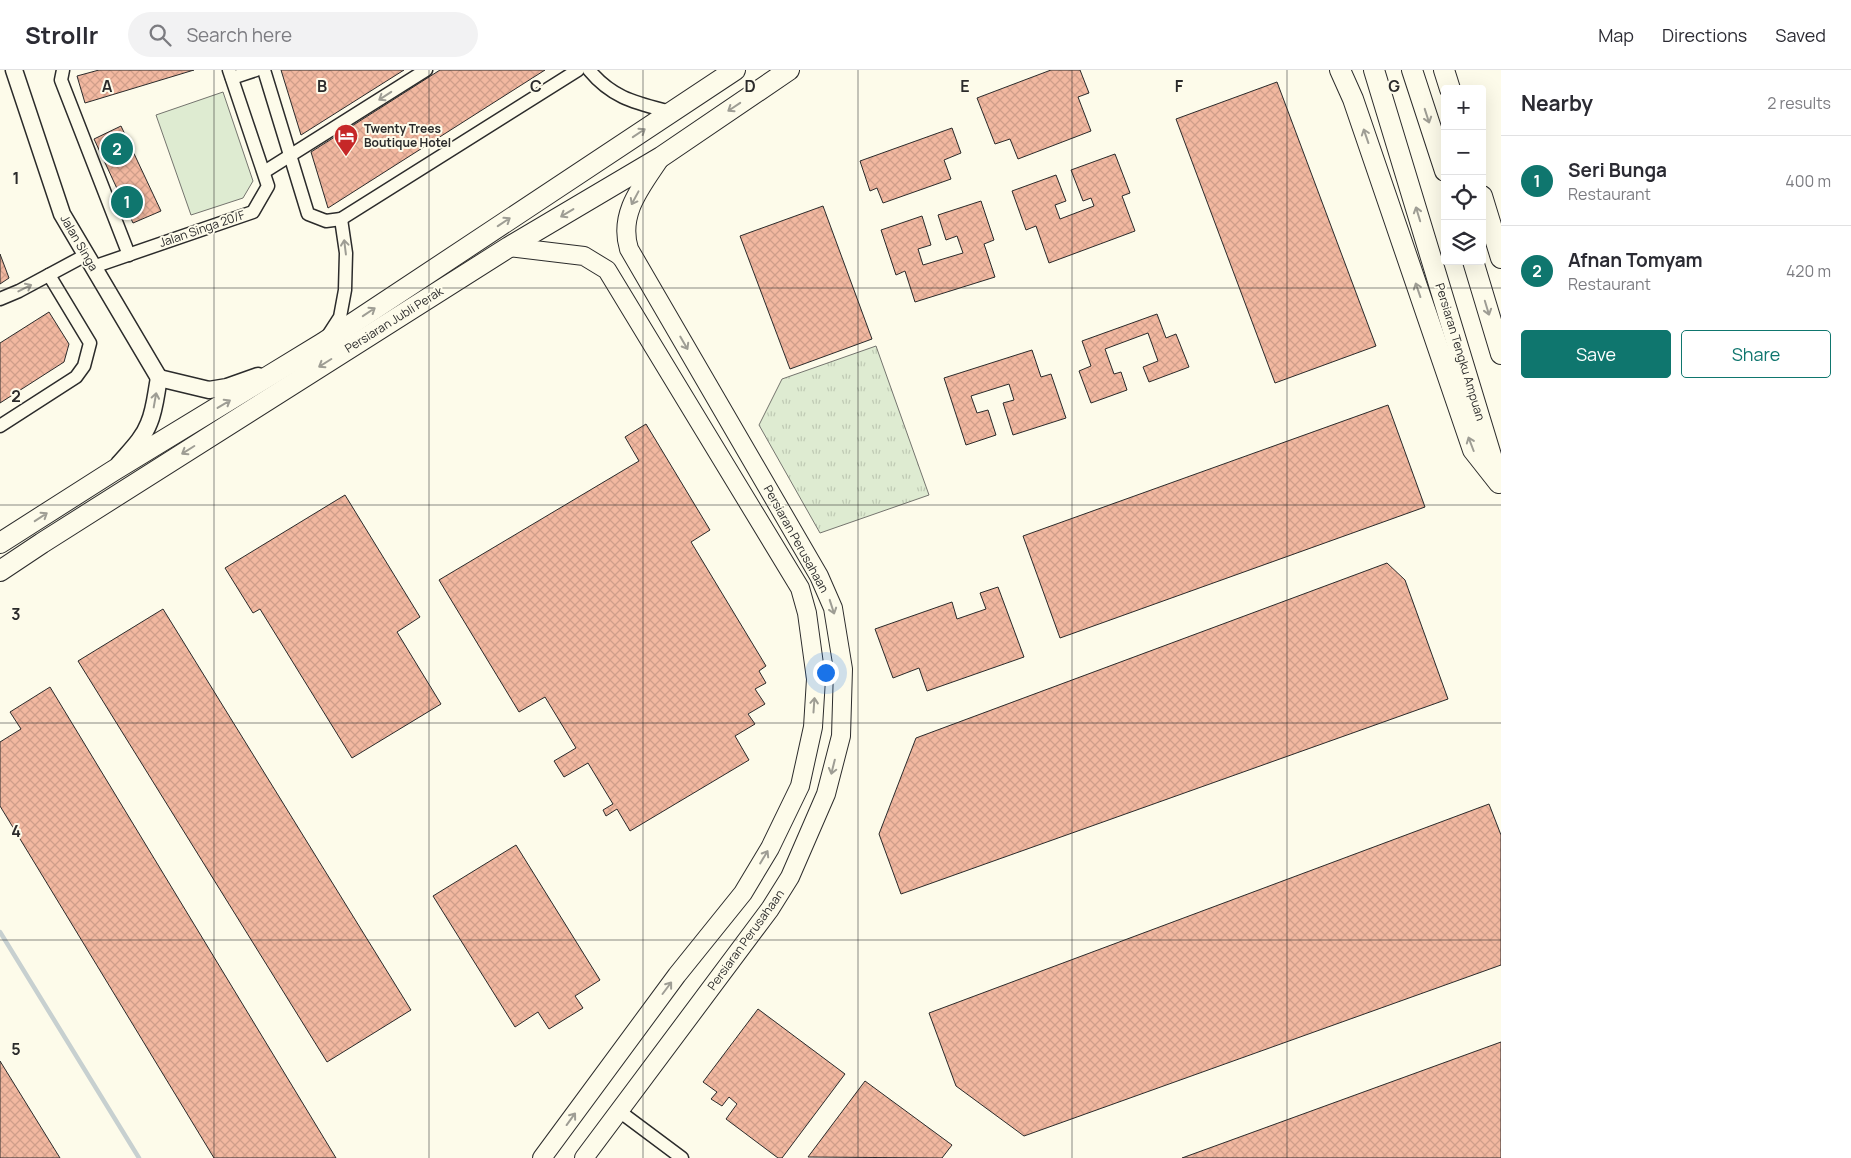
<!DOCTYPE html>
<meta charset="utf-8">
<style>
body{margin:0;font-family:Manrope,sans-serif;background:#f2f2f3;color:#2b2b33}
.controls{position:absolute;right:15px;top:15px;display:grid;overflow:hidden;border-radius:5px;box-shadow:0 5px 20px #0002}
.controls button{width:45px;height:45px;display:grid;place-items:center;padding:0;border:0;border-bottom:1px solid #e1e1e2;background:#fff;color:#2b2b33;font:25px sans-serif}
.you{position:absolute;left:825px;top:602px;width:18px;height:18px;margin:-12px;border:4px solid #fff;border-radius:50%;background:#1a73e8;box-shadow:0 0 0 8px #1a73e833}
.badge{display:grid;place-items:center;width:32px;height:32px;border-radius:50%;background:#0f766e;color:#fff;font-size:16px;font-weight:700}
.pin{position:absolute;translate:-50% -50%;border:2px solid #fff;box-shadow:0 1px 5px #0006}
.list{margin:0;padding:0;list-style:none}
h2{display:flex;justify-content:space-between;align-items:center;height:65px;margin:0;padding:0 20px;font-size:21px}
h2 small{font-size:16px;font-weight:400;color:#7c7c81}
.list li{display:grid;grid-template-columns:32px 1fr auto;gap:15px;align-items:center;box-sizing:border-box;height:90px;padding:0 20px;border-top:1px solid #e1e1e2}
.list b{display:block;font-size:19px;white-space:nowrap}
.list p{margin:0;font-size:16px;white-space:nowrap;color:#7c7c81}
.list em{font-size:16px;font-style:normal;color:#7c7c81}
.actions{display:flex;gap:10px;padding:15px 20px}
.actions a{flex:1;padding:11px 0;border:1px solid #0f766e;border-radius:5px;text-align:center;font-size:18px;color:#0f766e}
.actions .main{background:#0f766e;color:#fff}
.icon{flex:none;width:28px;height:28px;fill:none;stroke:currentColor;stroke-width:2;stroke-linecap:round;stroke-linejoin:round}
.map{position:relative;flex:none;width:1501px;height:1088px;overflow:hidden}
header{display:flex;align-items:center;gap:30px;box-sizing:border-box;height:70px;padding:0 25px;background:#fff;border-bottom:1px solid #e1e1e2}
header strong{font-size:24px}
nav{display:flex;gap:28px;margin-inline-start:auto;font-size:18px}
.search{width:350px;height:45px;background:#f2f2f3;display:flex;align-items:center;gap:12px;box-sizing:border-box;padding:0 18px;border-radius:28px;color:#7c7c81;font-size:19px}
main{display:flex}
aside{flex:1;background:#fff}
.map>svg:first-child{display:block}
.green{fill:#deebd1;stroke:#74746e}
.park{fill:url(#park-tufts);stroke:#74746e}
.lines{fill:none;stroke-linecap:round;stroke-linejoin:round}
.stream{stroke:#c7d0d0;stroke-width:4.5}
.building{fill:url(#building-cross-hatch);stroke:#2b2b2b}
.minor-casing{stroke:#2b2b2b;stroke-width:15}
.tertiary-casing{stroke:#2b2b2b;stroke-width:19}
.secondary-casing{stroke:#2b2b2b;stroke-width:20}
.primary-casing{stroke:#2b2b2b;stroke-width:22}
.minor{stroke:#fdfbea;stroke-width:12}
.tertiary{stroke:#fdfbea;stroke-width:16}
.secondary{stroke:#fdfbea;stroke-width:18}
.primary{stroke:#fdfbea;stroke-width:20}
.oneway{stroke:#9e9d94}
.grid{fill:none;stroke:#2b2b2b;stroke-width:1;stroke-opacity:0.55}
.labels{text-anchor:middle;stroke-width:4;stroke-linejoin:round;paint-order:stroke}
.poi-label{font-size:12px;font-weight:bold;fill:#2b2b2b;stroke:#fdfbea;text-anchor:start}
.street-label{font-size:12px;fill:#2b2b2b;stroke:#fdfbea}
.grid-label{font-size:16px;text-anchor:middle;font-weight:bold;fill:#2b2b2b;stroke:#fdfbea;stroke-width:4;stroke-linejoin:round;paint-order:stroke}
</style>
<header>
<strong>Strollr</strong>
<div class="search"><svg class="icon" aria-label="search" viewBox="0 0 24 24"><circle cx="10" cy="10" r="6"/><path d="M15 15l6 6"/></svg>Search here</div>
<nav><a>Map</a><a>Directions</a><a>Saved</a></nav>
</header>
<main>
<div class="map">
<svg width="1501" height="1088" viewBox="0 0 1501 1088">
<defs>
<pattern id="park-tufts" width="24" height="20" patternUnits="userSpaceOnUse" patternTransform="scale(1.25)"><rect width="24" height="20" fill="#deebd1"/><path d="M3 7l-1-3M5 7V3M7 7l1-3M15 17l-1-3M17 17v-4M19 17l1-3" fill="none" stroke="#bfcab4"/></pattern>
<pattern id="building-cross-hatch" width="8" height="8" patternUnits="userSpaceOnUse" patternTransform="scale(1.25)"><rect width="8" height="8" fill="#f2b8a0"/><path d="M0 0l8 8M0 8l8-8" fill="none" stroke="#d09e8a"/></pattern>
</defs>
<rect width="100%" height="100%" fill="#fdfbea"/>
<!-- green -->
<polygon class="green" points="223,22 253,111 243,128 191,145 156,45"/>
<!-- park -->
<polygon class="park" points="876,276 929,425 820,463 759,355 782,309"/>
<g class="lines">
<!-- stream -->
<polyline class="stream" points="0,862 139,1088"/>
</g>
<!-- building -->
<g class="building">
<polygon points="99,0 194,0 85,33 77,6"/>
<polygon points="281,0 404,0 301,65"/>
<polygon points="440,0 545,0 328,138 311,82"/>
<polygon points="1051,0 1080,0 1089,23 1078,27 1091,61 1018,89 1010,69 995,74 977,28"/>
<polygon points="1277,12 1376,276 1275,313 1176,49"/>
<polygon points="121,56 161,141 133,153 94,69"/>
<polygon points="952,58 961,83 944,90 951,109 883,133 877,118 870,121 860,91"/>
<polygon points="1115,84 1130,123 1122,126 1135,161 1049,193 1036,156 1026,160 1012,121 1056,105 1066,131 1055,135 1060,149 1094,136 1091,128 1083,131 1071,100"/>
<polygon points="981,131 994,170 984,174 995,207 915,232 905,201 896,205 881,160 922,146 931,175 918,179 923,195 963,183 957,166 946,170 938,145"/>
<polygon points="823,136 872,269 790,299 740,166"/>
<polygon points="0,184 9,208 0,214"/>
<polygon points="49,242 69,274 64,292 0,333 0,273"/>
<polygon points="1157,244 1166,268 1176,264 1189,297 1149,312 1143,297 1158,291 1148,263 1105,279 1114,304 1121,302 1127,320 1091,333 1079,301 1091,296 1082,271"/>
<polygon points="1032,280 1041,307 1051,304 1066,348 1013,365 1003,333 1014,330 1009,314 971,326 977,343 988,340 996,365 966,375 944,308"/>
<polygon points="1388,335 1425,437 1060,568 1023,466"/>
<polygon points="646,354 710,460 691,472 766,596 759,601 766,613 755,619 765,634 748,644 755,654 735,666 749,690 630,761 617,739 606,746 603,740 613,734 588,693 564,707 554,691 576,678 545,627 519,642 439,510 639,391 625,367"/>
<polygon points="345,425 420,547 397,562 441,634 352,688 260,539 253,543 225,498"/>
<polygon points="1387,493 1405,510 1448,629 901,824 879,764 916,668"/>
<polygon points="998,517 1024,587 927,621 919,598 893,608 875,559 952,532 957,549 986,539 980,523"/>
<polygon points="163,539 411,940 327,992 78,591"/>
<polygon points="50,617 336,1088 214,1088 0,736 0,672 21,659 10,642"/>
<polygon points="1489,734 1501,765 1501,895 1024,1066 956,1016 929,943"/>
<polygon points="516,775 600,910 575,926 583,938 549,959 538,942 515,957 433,826"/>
<polygon points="758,939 845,1004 782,1088 778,1088 726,1049 737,1034 729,1027 722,1036 711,1029 717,1022 703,1012"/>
<polygon points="1501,972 1501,1088 1182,1088"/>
<polygon points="0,991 60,1088 0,1088"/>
<polygon points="865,1011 952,1075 942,1088 808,1087"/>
</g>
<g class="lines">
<defs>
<g id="minor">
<polyline points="63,0 61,10 129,185"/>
<polyline points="264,0 308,144 326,151 341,149 578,0"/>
<path d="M589,0c24,29 48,33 82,42"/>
<polyline points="232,8 256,0"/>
<polyline points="264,102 426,0"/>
<polyline points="93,197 253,142 268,116 229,0"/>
<polyline points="0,229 19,221 86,185"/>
<polyline points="329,264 340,247 345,220 346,183 341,149"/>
<polyline points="0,356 76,307 84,296 90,273 49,205"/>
<polyline points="619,1041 682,1088"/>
</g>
<g id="tertiary">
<polyline points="14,0 62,144 159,308"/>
<polyline points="159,308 209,320 227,317 258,306"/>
<path d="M119,394c11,-13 24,-25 30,-41 6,-14 7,-30 10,-45"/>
</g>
<g id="secondary">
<polyline points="509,177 584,186 607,200 800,518 807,543 816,609 813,657 800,716 770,778 743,823 677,905 542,1088"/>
<path d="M584,1088l186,-249 20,-32 36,-83 15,-58 2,-67 -10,-61 -14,-32 -190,-327c-11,-36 13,-63 32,-92"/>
</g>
<g id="primary">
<polyline points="1340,0 1353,29 1473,380 1499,413"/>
<polyline points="1374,0 1496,402"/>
<polyline points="1412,0 1445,101"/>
<polyline points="1444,0 1450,19"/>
<polyline points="1482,126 1501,188"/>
<polyline points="1473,191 1501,284"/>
<polyline points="0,473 113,401 323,273 735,0"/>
<polyline points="0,501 42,473 509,177 661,87 789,0"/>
</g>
</defs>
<!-- minor casing -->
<use href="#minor" class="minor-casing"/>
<!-- tertiary casing -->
<use href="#tertiary" class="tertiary-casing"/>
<!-- secondary casing -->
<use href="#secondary" class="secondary-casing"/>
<!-- primary casing -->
<use href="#primary" class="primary-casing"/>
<!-- minor -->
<use href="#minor" class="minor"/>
<!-- tertiary -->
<use href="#tertiary" class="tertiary"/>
<!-- secondary -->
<use href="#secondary" class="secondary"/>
<!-- primary -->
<use href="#primary" class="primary"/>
</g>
<!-- one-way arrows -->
<defs><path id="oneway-shaft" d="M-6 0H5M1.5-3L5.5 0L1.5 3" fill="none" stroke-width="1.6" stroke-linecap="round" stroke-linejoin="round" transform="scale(1.25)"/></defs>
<g class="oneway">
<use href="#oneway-shaft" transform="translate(385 26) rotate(147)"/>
<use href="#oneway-shaft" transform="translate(734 37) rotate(146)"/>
<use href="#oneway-shaft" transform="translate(1427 46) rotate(72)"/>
<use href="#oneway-shaft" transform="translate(639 63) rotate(-34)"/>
<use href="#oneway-shaft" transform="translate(1366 66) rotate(-109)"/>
<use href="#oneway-shaft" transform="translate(635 128) rotate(118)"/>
<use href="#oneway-shaft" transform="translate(567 143) rotate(149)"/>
<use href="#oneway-shaft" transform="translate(1418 144) rotate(-107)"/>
<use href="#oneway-shaft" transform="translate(504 152) rotate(-34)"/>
<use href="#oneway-shaft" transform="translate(345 177) rotate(-97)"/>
<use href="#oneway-shaft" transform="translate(25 218) rotate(-27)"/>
<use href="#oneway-shaft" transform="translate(1418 220) rotate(-109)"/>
<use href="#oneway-shaft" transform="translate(1487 238) rotate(73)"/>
<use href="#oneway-shaft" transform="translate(369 242) rotate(-34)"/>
<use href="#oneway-shaft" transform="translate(684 273) rotate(60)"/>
<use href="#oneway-shaft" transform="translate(325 293) rotate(148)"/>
<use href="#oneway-shaft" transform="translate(155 330) rotate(-80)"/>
<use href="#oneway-shaft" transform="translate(224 334) rotate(-31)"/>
<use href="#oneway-shaft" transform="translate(1471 374) rotate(-111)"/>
<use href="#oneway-shaft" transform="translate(188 380) rotate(148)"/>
<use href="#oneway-shaft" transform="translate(41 447) rotate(-33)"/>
<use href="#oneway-shaft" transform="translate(832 537) rotate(72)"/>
<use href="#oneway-shaft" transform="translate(814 635) rotate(-86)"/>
<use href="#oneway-shaft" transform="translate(833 697) rotate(104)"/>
<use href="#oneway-shaft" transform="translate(764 787) rotate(-59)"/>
<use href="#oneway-shaft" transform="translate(667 918) rotate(-53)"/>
<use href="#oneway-shaft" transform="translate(571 1049) rotate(-54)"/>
</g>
<!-- grid -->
<path class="grid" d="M214,0v1088M429,0v1088M643,0v1088M858,0v1088M1072,0v1088M1287,0v1088M0,218h1501M0,435h1501M0,653h1501M0,870h1501"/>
<!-- icons -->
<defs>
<symbol id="hotel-pin" viewBox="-11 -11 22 30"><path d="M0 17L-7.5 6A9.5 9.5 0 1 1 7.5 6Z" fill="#c62828" stroke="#fdfbea"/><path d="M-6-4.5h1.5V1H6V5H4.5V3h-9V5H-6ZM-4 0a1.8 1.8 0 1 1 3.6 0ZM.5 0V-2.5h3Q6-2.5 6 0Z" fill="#fff"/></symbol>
</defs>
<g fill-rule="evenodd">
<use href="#hotel-pin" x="332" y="52" width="28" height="38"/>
</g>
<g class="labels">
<!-- poi labels -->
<g class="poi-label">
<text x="364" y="63">Twenty Trees<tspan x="364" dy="14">Boutique Hotel</tspan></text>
</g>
<!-- street labels -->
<g class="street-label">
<text transform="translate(202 159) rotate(-19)" y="4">Jalan Singa 20/F</text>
<text transform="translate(79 173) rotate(60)" y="4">Jalan Singa</text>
<text transform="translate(394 250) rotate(-32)" y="4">Persiaran Jubli Perak</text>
<text transform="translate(1460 282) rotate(73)" y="4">Persiaran Tengku Ampuan</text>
<text transform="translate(796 469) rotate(61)" y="4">Persiaran Perusahaan</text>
<text transform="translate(746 870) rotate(-54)" y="4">Persiaran Perusahaan</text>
</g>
</g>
<g class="grid-label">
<text x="107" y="22">A</text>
<text x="322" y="22">B</text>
<text x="536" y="22">C</text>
<text x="750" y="22">D</text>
<text x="965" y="22">E</text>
<text x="1179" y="22">F</text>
<text x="1394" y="22">G</text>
<text x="16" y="114">1</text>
<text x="16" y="332">2</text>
<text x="16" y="550">3</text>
<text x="16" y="767">4</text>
<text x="16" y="985">5</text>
</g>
</svg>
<div class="controls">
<button>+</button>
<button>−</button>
<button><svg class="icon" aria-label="locate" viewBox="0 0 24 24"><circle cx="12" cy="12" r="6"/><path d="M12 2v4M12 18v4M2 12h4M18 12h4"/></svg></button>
<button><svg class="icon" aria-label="layers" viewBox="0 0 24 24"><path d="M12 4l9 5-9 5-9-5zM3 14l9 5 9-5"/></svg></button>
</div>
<div class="you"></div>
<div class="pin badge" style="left:127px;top:132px">1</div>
<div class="pin badge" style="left:117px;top:79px">2</div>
</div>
<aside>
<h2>Nearby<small>2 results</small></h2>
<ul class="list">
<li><span class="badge">1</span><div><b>Seri Bunga</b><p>Restaurant</p></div><em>400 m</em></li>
<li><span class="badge">2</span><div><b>Afnan Tomyam</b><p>Restaurant</p></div><em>420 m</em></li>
</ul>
<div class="actions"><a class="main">Save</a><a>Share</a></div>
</aside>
</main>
